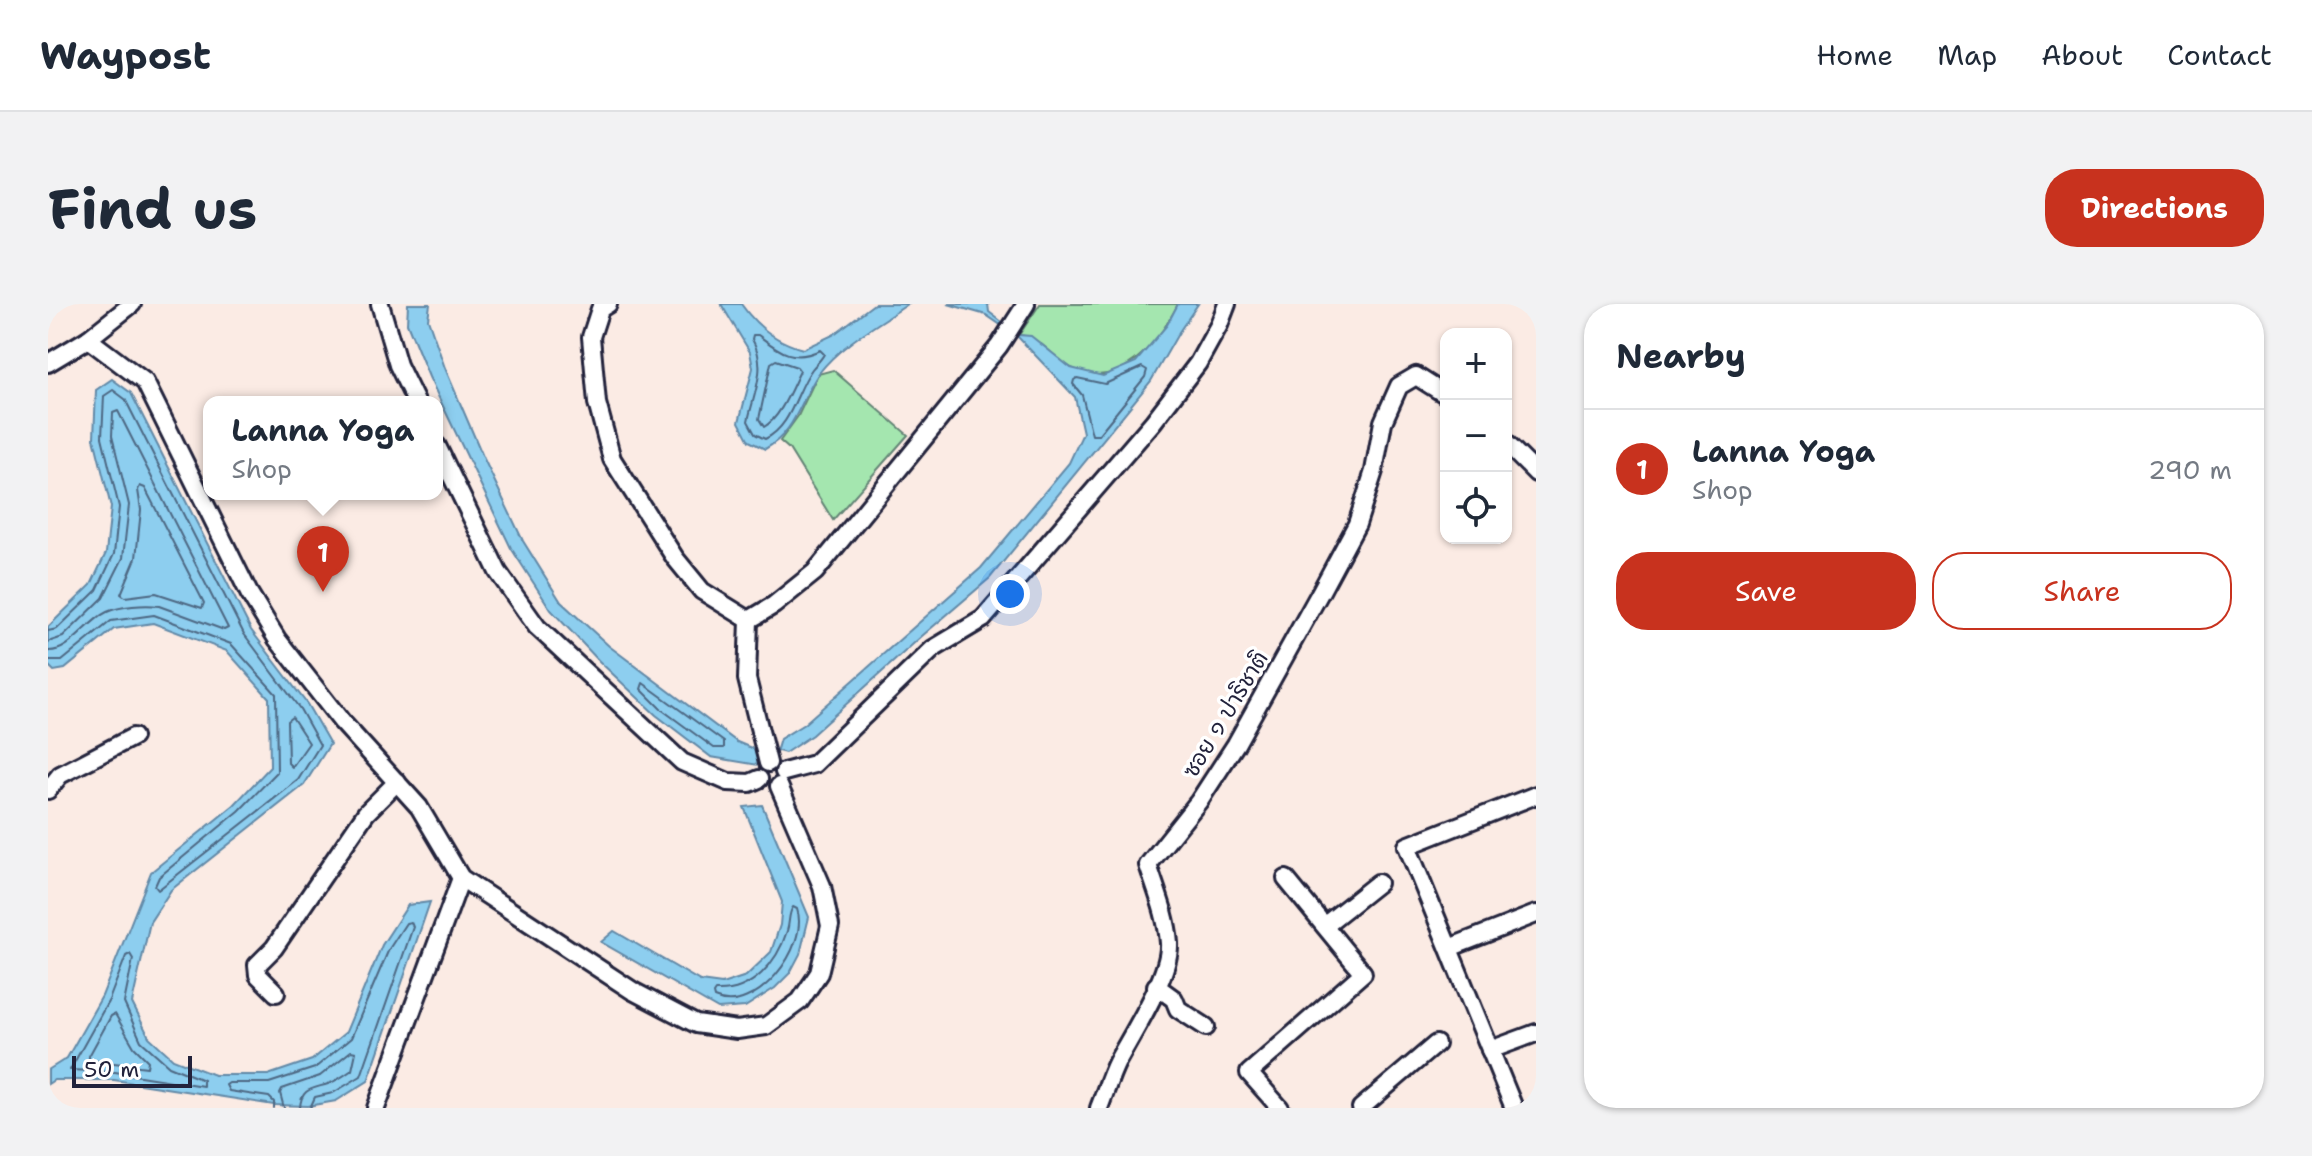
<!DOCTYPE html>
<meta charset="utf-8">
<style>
body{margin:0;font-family:"Shantell Sans","Playpen Sans Thai",sans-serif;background:#f2f2f3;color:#1f2937}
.controls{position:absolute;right:24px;top:24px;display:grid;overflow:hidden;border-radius:16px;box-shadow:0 2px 6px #0004}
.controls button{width:72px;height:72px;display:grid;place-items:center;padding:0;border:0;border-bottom:2px solid #e0e1e3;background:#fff;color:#1f2937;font:40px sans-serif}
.scale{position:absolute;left:24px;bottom:20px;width:120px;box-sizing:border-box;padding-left:8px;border:4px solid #22223b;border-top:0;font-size:22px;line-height:28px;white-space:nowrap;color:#22223b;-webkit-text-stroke:6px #fff;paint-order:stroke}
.you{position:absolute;left:962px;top:290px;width:28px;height:28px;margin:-20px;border:6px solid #fff;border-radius:50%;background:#1a73e8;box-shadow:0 0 0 12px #1a73e833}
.badge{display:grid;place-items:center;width:52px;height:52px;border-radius:50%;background:#c8321e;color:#fff;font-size:26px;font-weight:700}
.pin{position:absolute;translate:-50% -66px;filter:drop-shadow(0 2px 4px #0008)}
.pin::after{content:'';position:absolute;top:42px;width:28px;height:24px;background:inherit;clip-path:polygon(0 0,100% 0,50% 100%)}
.popup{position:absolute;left:155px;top:92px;width:240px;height:104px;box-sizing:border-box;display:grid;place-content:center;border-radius:16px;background:#fff;filter:drop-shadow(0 2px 6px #0005);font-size:26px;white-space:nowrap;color:#747a83}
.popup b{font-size:30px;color:#1f2937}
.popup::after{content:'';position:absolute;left:50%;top:100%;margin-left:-16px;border:16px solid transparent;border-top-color:#fff}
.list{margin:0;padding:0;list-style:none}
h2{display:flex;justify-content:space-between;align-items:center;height:104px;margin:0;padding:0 32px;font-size:34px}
h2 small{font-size:26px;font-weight:400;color:#747a83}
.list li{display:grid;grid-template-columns:52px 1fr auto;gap:24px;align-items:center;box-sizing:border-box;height:120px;padding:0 32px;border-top:2px solid #e0e1e3}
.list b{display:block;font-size:30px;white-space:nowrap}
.list p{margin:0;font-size:26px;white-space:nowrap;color:#747a83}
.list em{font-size:26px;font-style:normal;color:#747a83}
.actions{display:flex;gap:16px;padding:24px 32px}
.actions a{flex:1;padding:18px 0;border:2px solid #c8321e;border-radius:32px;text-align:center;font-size:28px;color:#c8321e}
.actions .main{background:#c8321e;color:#fff}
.icon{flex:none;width:44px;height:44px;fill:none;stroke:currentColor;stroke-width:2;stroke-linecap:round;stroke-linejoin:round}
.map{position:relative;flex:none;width:1488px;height:804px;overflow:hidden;border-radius:32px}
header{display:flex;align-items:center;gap:48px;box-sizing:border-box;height:112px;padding:0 40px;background:#fff;border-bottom:2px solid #e0e1e3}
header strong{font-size:38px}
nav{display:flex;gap:44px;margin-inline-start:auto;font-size:28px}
.intro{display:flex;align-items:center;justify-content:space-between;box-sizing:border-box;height:192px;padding:0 48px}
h1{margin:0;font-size:56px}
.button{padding:20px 36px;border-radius:32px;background:#c8321e;color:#fff;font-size:28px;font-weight:700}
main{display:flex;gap:48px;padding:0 48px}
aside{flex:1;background:#fff;border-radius:32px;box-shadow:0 2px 6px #0004}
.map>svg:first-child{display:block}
.green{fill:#a4e6af;stroke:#638475;stroke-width:2}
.water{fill:#8dceef;stroke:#6289a7;stroke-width:2}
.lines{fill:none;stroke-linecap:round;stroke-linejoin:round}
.shore{stroke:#4d6783;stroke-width:2}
.street-casing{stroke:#22223b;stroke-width:22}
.street{stroke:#fff;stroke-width:16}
.labels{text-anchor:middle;stroke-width:7;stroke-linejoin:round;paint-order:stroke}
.street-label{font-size:22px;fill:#22223b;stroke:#fff}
</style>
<header>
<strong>Waypost</strong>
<nav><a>Home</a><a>Map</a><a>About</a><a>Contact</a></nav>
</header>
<div class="intro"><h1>Find us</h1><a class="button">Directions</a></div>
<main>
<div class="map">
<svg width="1488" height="804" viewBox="0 0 1488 804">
<rect width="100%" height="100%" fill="#fbebe4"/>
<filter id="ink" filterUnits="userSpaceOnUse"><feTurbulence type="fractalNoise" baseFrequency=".0125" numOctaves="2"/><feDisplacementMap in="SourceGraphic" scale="16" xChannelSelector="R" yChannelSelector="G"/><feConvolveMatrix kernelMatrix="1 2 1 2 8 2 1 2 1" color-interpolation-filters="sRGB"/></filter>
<g filter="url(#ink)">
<!-- green -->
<g class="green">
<path d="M992,0h138c-19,38 -60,91 -108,63 -18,-10 -29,-30 -51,-32z"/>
<polygon points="785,66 860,131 785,216 741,145 732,137 750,112 770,70"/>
</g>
<!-- water -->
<g class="water">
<polygon points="360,0 382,0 380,15 397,64 436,155 475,237 513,298 561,342 689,438 706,445 713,451 729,445 732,435 756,420 933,264 1021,159 1035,129 1027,93 970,33 938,11 900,0 940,0 941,8 971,31 983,32 1023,64 1055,72 1088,58 1119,21 1130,0 1150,0 1131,28 1103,77 942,274 874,332 764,431 737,449 730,447 713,454 710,461 663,453 608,411 551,357 503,306 463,244 381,73 359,19"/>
<path d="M673,0h20c16,23 35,38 62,45l30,-14 41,-31h34c-30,21 -67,40 -89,69 -19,27 -23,59 -54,76l-16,-8 -10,-19 14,-54 -3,-16z"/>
<polygon points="64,75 83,89 203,326 259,400 282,440 256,481 123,586 102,618 84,699 101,733 125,755 166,771 220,771 264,756 298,728 334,641 360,601 382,598 320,777 288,797 260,802 226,801 66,776 6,776 0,780 0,766 19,754 54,692 103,568 186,501 222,463 221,394 179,347 105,319 66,325 17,365 6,367 0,361 0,323 43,281 58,249 63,203 46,134 48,86"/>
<polygon points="714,501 761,613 752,650 742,669 727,684 697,703 670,705 553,638 566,627 652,677 674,680 698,672 723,648 732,621 734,598 696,503"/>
</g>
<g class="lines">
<!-- shore -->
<g class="shore">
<path d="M705,31h5c21,16 34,28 62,15l4,4c-3,6 -8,10 -12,15 -16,22 -20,57 -47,70l-10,-5 -7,-13c6,-29 20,-54 4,-82z"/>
<path d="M728,56l21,7 3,4c-9,18 -19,46 -36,56l-5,-8 12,-56z"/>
<polygon points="1094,63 1099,66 1097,73 1050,131 1044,131 1034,91 1025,80 1026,76 1029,74 1057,80"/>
<polygon points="92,182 97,184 156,299 154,304 108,289 77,293 73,290 88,254 93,206 90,186"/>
<polyline points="0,327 9,325 49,286 66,250 71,203 54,133 56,92 65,86 77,95 196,330 252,405 272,441 250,476 110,586 107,582 111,573 191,507 229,468 228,390 183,340 106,311 63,317 14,357 0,357"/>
<path d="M0,338l15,-5 40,-39 20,-40 6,-53 -17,-69 1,-23 5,-2 110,217 -4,2 -65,-24c-14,-2 -39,0 -52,6 -21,10 -36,40 -59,39"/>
<polygon points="595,379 676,438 676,444 666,444 613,405 593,385"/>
<polygon points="244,413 261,439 244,463 240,459 239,417"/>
<path d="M745,603l4,2c13,38 -42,108 -83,89l-1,-4 2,-3c37,2 62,-28 72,-60 3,-9 1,-17 6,-24z"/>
<polygon points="82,650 85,655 76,699 93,737 121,762 155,776 155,782 67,768 22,766 61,696 78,652"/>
<polygon points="67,710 86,743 100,757 99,763 41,756 41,752 63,712"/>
<polyline points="226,804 226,798 221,793 181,787 178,781 181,779 221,779 267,764 303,734 341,645 358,619 363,618 365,623 313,772 285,789 267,793 262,804"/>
<path d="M236,804l-4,-15 2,-4 38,-13 31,-25 5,1 -4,18c-7,5 -16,11 -24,14 -16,5 -27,4 -28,24"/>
</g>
<defs>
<g id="street">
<polyline points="332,0 350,61 368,98"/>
<polyline points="560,0 552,5 543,33 549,99 564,155 627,254 654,287 701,316"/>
<polyline points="40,35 97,78 201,289 229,335 294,418 371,503 413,574 585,687 648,720 689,726 718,722 752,697 771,669 782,622 774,582 731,482"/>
<polyline points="0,59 40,35 84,0"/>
<polyline points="1458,139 1488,169"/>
<polyline points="389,142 450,268 489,323 634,458 680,478 702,479 711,475"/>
<polyline points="701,316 726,301 767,268 951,42 978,0"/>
<polyline points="701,316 699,375 720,459"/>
<polyline points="736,468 766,460 885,345 935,315 1105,118 1150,59 1171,21 1179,0"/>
<polyline points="0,486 12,471 85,433"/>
<polyline points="1277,621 1330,579"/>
<polyline points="1401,644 1488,610"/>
<polyline points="1108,682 1126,695 1130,705 1158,723"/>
<polyline points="228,689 210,671 209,661 226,644 318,509 349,478"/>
<polyline points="1442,746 1488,729"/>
<polyline points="328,804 413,574"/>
<path d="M1051,804c6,-15 11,-32 18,-46 15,-28 54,-88 52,-119 -2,-27 -13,-53 -21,-78l51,-64 37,-57 85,-153 36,-67 17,-53 9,-49 16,-36 17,-10 30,19"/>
<polyline points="1232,804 1201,769 1315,669 1238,575"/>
<polyline points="1313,804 1388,740"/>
<polyline points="1466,804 1359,542 1488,491"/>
</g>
</defs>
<!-- street casing -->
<use href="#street" class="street-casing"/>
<!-- street -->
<use href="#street" class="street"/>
</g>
</g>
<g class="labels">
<!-- street labels -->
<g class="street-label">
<text transform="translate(1177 410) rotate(-59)" y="8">ซอย ๑ ปาริชาติ</text>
</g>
</g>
</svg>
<div class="controls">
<button>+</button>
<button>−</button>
<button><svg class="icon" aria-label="locate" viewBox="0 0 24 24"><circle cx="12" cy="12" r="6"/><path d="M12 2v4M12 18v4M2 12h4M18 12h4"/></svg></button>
</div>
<div class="scale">50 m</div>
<div class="you"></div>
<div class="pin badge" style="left:275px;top:288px">1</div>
<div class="popup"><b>Lanna Yoga</b>Shop</div>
</div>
<aside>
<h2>Nearby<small></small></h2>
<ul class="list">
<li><span class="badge">1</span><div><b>Lanna Yoga</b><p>Shop</p></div><em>290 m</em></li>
</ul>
<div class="actions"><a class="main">Save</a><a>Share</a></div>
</aside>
</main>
